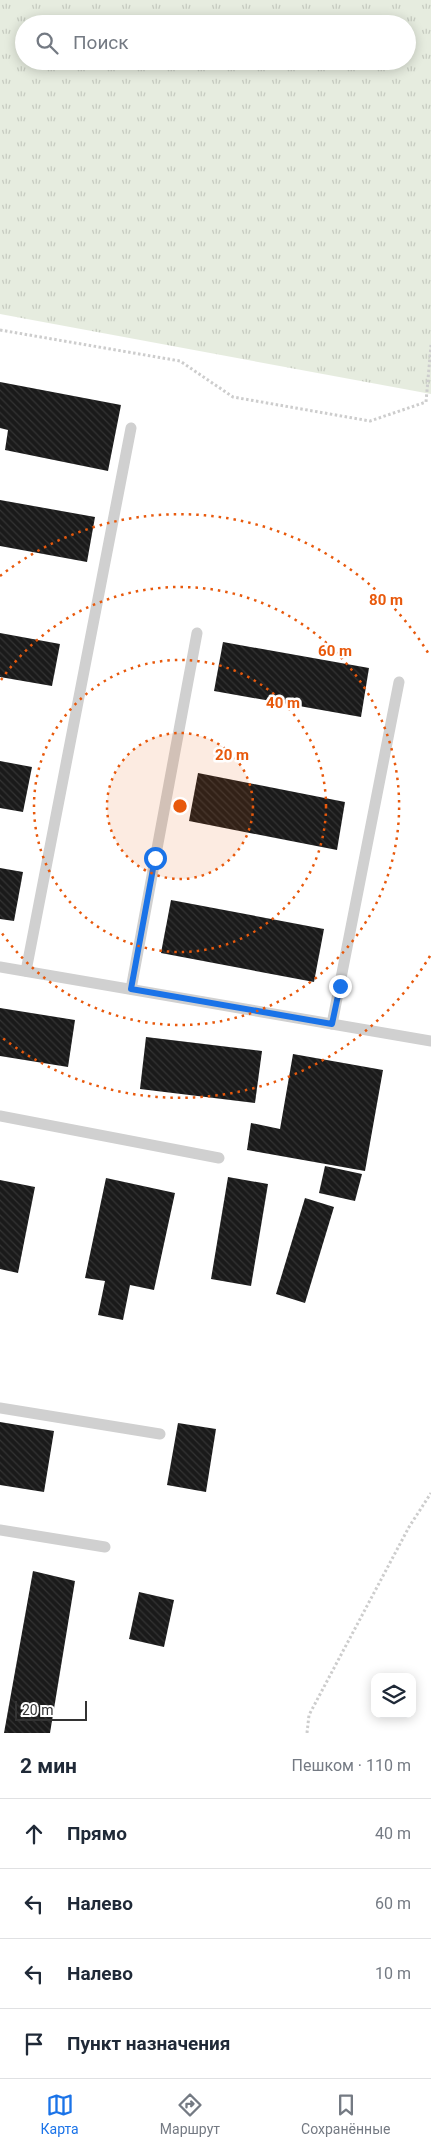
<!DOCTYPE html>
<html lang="ru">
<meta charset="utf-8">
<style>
body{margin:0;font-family:Roboto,sans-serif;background:#f2f2f3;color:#1f2937}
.controls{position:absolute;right:15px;bottom:15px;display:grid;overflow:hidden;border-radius:10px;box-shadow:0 2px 12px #0003}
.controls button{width:45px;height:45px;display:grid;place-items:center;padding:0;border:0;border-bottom:1px solid #e0e1e3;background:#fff;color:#1f2937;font:25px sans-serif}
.scale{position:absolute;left:15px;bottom:12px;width:72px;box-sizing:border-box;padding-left:5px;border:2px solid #333;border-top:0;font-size:14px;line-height:18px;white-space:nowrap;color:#333;-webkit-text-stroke:4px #fff;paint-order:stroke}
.stop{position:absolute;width:15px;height:15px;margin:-11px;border:4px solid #1a73e8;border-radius:50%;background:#fff}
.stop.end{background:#1a73e8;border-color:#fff;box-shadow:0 1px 5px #0008}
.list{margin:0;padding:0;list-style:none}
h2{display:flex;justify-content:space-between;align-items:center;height:65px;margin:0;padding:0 20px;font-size:21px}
h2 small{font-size:16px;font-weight:400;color:#747a83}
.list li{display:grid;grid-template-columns:32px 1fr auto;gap:15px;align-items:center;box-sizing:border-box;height:70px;padding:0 20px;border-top:1px solid #e0e1e3}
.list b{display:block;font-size:19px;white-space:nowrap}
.list em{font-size:16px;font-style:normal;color:#747a83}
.icon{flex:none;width:28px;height:28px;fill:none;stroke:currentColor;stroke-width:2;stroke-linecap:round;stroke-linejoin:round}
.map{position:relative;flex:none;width:431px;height:1733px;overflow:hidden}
.search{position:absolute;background:#fff;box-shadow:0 2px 12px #0003;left:15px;right:15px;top:15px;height:55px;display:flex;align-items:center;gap:12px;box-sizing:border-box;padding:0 18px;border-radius:28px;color:#747a83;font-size:19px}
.sheet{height:345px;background:#fff}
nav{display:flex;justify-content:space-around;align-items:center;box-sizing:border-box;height:70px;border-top:1px solid #e0e1e3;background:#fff;font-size:14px;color:#747a83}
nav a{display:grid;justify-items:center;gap:2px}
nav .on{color:#1a73e8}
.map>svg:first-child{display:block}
.grass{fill:url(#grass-tufts);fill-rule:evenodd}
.building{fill:url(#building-back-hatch)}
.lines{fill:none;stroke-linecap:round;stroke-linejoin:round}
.path{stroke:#cdcdcd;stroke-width:3;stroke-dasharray:2.5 2.5;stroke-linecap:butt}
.service{stroke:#d0d0d0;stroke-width:11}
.route{stroke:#1a73e8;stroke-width:6}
.ring{fill:none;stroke:#e8590c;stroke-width:2.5;stroke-dasharray:2.5 5}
.centre{fill:#e8590c;stroke:#fff;stroke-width:2.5}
.ring-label{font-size:15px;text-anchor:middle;font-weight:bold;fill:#e8590c;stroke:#fff;stroke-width:5;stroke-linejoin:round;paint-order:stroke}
</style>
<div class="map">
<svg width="431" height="1733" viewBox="0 0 431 1733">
<defs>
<pattern id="grass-tufts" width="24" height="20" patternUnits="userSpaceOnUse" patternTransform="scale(1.25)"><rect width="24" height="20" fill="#e6ecdf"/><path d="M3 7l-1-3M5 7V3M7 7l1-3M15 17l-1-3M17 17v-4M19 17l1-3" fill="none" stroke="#c6cbc0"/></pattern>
<pattern id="building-back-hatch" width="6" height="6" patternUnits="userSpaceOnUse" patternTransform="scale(1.25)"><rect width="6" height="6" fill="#1a1a1a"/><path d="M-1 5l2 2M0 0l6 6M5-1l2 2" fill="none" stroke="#333"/></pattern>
</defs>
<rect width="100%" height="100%" fill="#fff"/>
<!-- grass -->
<path class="grass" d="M0,0h431v394l-431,-80zM24,24h383v37h-383z"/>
<!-- building -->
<g class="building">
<polygon points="0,382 121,405 108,471 5,450 8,430 0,428"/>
<polygon points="0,500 95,517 87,562 0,546"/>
<polygon points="0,633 60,644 52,686 0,677"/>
<polygon points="223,642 369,668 361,717 214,691"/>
<polygon points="0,761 32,767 23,812 0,808"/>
<polygon points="198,773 345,802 337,850 189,821"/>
<polygon points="0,868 23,872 14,921 0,919"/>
<polygon points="171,900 324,929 314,982 161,953"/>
<polygon points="0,1008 75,1020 68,1067 0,1056"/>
<polygon points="146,1037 262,1051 255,1103 140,1089"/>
<polygon points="293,1054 383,1070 365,1171 247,1150 251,1123 280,1129"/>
<polygon points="325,1166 362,1174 355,1201 319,1193"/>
<polygon points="228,1177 268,1184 251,1286 211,1279"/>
<polygon points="106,1178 175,1193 154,1290 130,1285 123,1320 98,1315 105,1281 85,1278"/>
<polygon points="0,1180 35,1187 18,1273 0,1269"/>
<polygon points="305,1198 334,1207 305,1303 276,1294"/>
<polygon points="0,1422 54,1431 44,1492 0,1485"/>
<polygon points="178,1423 216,1429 206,1492 167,1485"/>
<polygon points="33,1571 75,1581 50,1733 4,1733"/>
<polygon points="139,1592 174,1600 164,1647 129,1639"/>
</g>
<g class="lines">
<!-- path -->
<g class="path">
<polyline points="0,330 180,361 233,397 370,421 426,402 431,345"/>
<polyline points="307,1733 309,1715 409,1527 431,1493"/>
</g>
<!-- service -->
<g class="service">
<polyline points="0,967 431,1041"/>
<polyline points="26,971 131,428"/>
<polyline points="131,989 197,633"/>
<polyline points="332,1024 399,682"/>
<polyline points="0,1116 219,1158"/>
<polyline points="0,1408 160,1434"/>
<polyline points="0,1530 105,1547"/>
</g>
</g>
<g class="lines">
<!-- route -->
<polyline class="route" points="155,858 131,989 332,1024 340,986"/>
</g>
<!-- distance rings -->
<circle cx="180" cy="806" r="73" fill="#e8590c" fill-opacity=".12"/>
<g class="ring">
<circle cx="180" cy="806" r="73"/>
<circle cx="180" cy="806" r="146"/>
<path d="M1 680A219 219 0 1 1 1 932"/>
<path d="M430 956A292 292 0 0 1 0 1036M0 576A292 292 0 0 1 430 656"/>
</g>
<circle cx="180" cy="806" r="8" class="centre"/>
<g class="ring-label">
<text x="386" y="605">80 m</text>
<text x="335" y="656">60 m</text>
<text x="283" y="708">40 m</text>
<text x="232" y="760">20 m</text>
</g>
</svg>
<div class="controls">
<button><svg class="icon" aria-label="layers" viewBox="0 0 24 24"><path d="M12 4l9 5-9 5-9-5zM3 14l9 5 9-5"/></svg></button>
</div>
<div class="scale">20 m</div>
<div class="stop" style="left:155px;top:858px"></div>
<div class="stop end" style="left:340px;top:986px"></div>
<div class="search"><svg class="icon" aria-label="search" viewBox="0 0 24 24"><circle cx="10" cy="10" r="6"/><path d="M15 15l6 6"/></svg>Поиск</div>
</div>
<section class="sheet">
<h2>2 мин<small>Пешком · 110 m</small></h2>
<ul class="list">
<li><svg class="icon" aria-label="ahead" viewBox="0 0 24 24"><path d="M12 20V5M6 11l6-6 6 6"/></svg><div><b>Прямо</b></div><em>40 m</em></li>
<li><svg class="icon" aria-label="left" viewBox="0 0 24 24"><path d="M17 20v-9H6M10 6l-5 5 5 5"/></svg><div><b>Налево</b></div><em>60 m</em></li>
<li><svg class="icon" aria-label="left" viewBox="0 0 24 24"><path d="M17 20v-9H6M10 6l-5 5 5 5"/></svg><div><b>Налево</b></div><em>10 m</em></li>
<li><svg class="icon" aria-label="arrive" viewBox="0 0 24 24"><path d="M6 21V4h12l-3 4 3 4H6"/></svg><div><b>Пункт назначения</b></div></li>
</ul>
</section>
<nav>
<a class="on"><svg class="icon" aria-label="map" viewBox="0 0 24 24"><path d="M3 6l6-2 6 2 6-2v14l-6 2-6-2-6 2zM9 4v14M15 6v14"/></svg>Карта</a>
<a><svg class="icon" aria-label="directions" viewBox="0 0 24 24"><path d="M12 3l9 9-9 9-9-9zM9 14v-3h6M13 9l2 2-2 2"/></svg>Маршрут</a>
<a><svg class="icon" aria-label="saved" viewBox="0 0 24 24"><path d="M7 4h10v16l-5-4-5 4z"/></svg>Сохранённые</a>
</nav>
